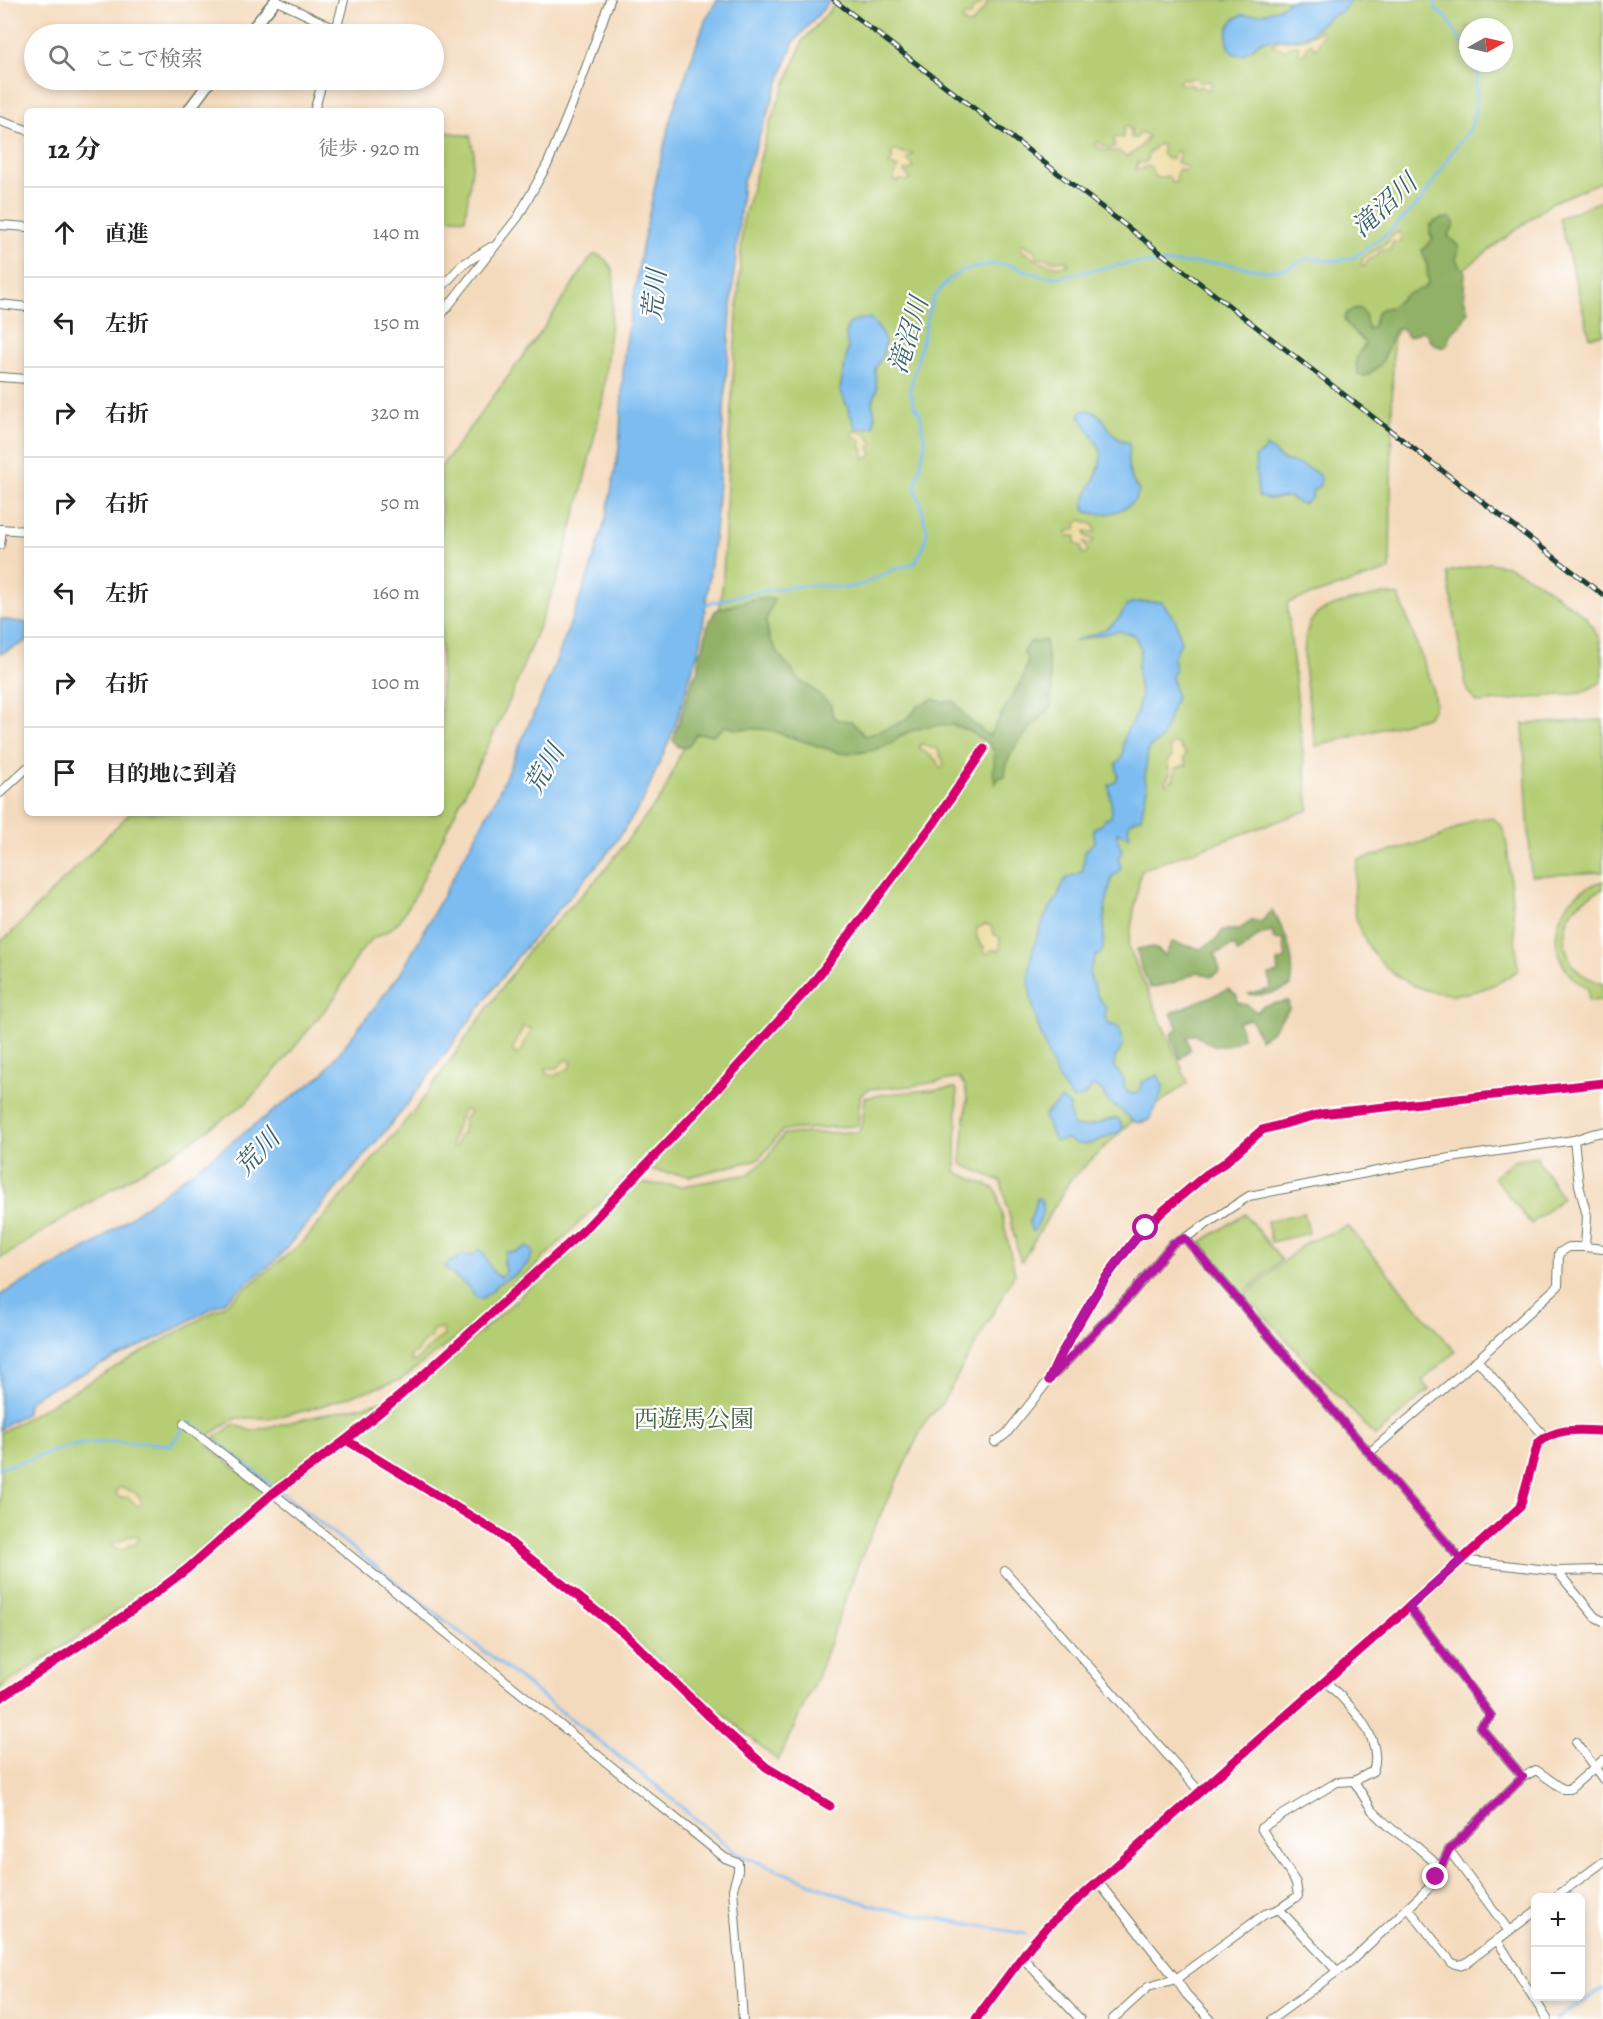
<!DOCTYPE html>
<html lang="ja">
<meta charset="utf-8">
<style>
body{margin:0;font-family:Alegreya,"Noto Serif JP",serif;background:#f6f6f6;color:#222}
.controls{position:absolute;right:18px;bottom:18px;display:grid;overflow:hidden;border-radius:9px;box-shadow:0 3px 9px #0003}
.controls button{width:54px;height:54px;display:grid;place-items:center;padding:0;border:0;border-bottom:2px solid #e0e0e0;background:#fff;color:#222;font:30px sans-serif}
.compass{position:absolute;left:1459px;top:18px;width:54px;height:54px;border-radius:50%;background:#fff;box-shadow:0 3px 9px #0003;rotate:82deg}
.stop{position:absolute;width:18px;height:18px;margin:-14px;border:4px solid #b5179e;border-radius:50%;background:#fff}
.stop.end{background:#b5179e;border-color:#fff;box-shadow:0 2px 6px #0008}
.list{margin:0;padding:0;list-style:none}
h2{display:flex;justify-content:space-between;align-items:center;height:78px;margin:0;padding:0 24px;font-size:26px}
h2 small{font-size:20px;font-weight:400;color:#767676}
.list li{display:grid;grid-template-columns:39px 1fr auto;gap:18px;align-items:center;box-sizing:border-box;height:90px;padding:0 24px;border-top:2px solid #e0e0e0}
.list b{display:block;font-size:22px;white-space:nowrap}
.list em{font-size:20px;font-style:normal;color:#767676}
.icon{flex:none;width:33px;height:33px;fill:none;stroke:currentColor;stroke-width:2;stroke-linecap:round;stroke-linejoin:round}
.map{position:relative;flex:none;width:1603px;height:2019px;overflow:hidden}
.search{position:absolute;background:#fff;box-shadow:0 3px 9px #0003;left:24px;top:24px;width:420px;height:66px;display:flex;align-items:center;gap:15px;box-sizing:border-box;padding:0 21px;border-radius:33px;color:#767676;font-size:22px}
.panel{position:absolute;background:#fff;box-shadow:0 3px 9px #0003;left:24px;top:108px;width:420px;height:708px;border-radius:9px}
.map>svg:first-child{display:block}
.green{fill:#b5ce74;stroke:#6a8654;stroke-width:1.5;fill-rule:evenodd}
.forest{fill:#90b166;stroke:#58774d;stroke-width:1.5}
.sand{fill:#eeda9e;stroke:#868c69;stroke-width:1.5}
.water{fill:#7cbcf0;stroke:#4e7c92;stroke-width:1.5}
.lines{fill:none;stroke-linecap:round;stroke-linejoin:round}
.stream{stroke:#7cbcf0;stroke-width:3}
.minor-casing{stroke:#6a7464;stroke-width:10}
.tertiary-casing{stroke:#6a7464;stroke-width:13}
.minor{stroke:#fff;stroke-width:8}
.tertiary{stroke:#fff;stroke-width:10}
.rail-casing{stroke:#1f3d34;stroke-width:5}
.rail{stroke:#fff;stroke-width:3;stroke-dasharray:9;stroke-linecap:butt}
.cycleway-casing{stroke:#fff;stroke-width:13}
.cycleway{stroke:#d6006c;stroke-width:9}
.route{stroke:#b5179e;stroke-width:8}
.labels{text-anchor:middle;stroke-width:4.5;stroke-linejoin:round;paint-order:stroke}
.park-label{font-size:24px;fill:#446144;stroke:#fff}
.water-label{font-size:26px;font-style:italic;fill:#3b636c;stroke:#fff}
</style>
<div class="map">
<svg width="1603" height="2019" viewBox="0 0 1603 2019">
<rect width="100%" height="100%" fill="#fff"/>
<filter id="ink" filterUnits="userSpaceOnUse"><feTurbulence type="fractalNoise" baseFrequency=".0167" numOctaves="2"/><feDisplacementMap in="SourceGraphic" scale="12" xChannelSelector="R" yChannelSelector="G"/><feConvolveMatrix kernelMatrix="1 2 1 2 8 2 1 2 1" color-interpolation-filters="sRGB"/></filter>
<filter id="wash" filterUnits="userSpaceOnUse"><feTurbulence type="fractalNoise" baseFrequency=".008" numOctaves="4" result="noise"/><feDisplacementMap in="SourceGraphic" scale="24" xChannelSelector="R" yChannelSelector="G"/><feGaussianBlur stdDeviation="1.35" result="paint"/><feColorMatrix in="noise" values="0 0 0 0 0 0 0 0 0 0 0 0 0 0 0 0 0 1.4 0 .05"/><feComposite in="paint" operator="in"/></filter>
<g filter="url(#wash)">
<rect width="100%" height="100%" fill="#f4dabc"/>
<!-- green -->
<g class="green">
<path d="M839,0h764v181l-50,21 -137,103 -14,17 -9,16 -3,232 -103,33 22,207 -168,60 -13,76 60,137 -59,41 -59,56 -48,81 -2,-1 -19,-79 -38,-16 -2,-3 6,-63 -2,-13 -6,-8 -48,8 -42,3 -9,7 -2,28 -3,2 -72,4 -24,29 -68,17 -56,-8 -113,111 -58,53 -64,48 -92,30 -39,8h-33l-27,17 -2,11 60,48 -81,68 -55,40 -131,86v-255l225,-128 78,-63 112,-132 116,-163 70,-72 62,-81 31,-72 23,-88 6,-56 6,-137 14,-220 27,-99 33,-81zM1468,27h36v36h-36z"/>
<polygon points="441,131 470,136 474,153 465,219 441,217"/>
<polygon points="1603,200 1603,334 1590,337 1559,218"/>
<polygon points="596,254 606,260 613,270 614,290 603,399 581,494 557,580 509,702 413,899 400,920 391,929 372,939 357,956 336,996 284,1060 245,1104 185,1145 77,1210 0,1259 0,942 10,934 130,813 441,813 441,467 541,332 591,257"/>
<polygon points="1489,563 1507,566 1538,582 1586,617 1599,638 1603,656 1603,677 1600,683 1581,693 1478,703 1467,691 1447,572"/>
<path d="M1384,594l15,2 33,90 3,17 -2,7 -6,7 -111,29c-4,-30 -23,-105 -2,-129 10,-13 53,-19 70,-23z"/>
<polygon points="1603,720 1603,872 1531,876 1523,724"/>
<path d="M1492,818l10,8 5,19 11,125c-7,5 -15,11 -23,14 -55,27 -118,-4 -137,-60 -7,-20 -3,-44 0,-64l79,-22 38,-19z"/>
<path d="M1603,881v8c-12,5 -23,11 -30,21 -13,18 -10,51 9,64 6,5 14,7 21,10v16l-14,1 -1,-12c-5,-4 -11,-7 -15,-11 -33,-35 -14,-85 30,-97z"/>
<polygon points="955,1088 957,1091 956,1172 994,1188 997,1192 1015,1274 942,1403 925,1422 882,1511 858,1564 818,1675 778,1761 628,1633 498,1530 345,1435 273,1486 214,1438 234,1424 251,1431 406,1396 507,1309 637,1183 683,1186 749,1174 766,1159 784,1134 858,1132 863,1121 865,1098 885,1094"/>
<polygon points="1536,1157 1562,1198 1531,1224 1494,1177 1513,1161"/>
<polygon points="1304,1213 1309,1233 1271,1242 1267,1221"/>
<polygon points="1245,1214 1281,1260 1242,1294 1201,1242"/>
<polygon points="1348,1226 1455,1352 1422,1381 1429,1390 1375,1436 1245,1295 1305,1243"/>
</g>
<!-- forest -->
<g class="forest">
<path d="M1449,217l5,5v4l-6,10 11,11 -3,13 9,12 -1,25 4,14 -7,14 -11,9 -1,8 -4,5c-9,1 -16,-6 -18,-14l-6,-2 -12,6 -8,-8h-6c-10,19 -7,38 -31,47l-6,-2c-4,-14 -1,-19 7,-30 -6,-11 -18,-14 -21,-26 4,-8 8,-9 16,-10l5,6 3,15 5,-2 4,-14 4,-4 10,-2 16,-13 17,-6 4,-5 -1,-17 -5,-16 11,-11 -3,-5v-8l5,-5z"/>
<path d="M757,598l17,1 -8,22 3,16 9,16 24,30 7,3 22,19 1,10 6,5 13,1 14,15c15,-5 48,-15 52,-30l16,-7 9,3 12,-1 14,18 21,17 34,-59 5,-17 -5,-9 7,-9 15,-2 7,48 -1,19c-18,20 -46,41 -46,70h-5l-5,7c-4,-12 1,-22 -1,-34l-3,-2 -1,-4c-12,-7 -25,-17 -38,-19 -14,-1 -34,3 -46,8 -6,3 -11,8 -16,11 -16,8 -33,10 -50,9 -23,-7 -45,-15 -68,-22 -15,-5 -31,2 -46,-5l-13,9 -17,-1 -8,13h-10l-5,-7 20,-62 6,-9v-14l4,-7 5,-24 8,-14z"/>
<path d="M1272,911c15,20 24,50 19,75 -13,6 -29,11 -43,8l23,-5 -2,-14 9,-2 -1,-11 9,-3 -3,-20 -9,1 -2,-9 -13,4 -21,18 -4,-8 -19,9 5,17 -9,6 -13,-5 -25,11 -23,5 -10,-24 -3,-15c11,-2 20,-3 28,7l7,-14 29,7 15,-9 7,-10h15l15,-10 8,2z"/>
<path d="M1228,989l9,7 1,7 9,2 10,7 6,-6 25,-5 1,8 -18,23 -11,7 -9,-20 -13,3 5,15c-18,14 -31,11 -48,-3l-8,3 3,12 -10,10 -9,-24 7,-7 -7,-15z"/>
</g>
<!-- sand -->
<g class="sand">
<path d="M981,0h8c-4,10 -11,16 -18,25h-4l-5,-5 2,-4h7l2,-8 8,-4z"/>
<polygon points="1320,31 1323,34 1319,41 1318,48 1315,48 1312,44 1309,44 1303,55 1299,53 1298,45 1289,46 1285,51 1272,44 1280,40 1300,40"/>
<polygon points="1193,77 1200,82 1211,81 1211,88 1208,90 1201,86 1196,88 1191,85 1179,84 1180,79 1183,78 1189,80"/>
<path d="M1126,126l5,3v9h5l5,-6 7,4c-3,7 -15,19 -22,21l-8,-6h-13l-10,-5 -1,-2 4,-2 10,7 7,-3 -1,-9 9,1 1,-10z"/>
<polygon points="1158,144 1162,145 1163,155 1167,159 1172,159 1175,152 1178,151 1180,155 1177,162 1187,167 1186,172 1180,169 1177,172 1176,183 1173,183 1168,176 1158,178 1154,176 1151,167 1147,166 1140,170 1136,169 1137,163 1146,162 1149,153"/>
<polygon points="896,150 904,153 913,153 913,155 906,159 913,165 913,169 904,171 910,179 908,181 901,180 897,182 893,180 898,168 888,164 893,158 891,153"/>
<path d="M1398,232l3,3v7h-8l-3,8 -10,1 -5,6 -7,3 -3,7 -4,-2 2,-7c7,-5 13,-9 21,-13 6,-3 6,-10 14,-13z"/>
<path d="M1023,244l11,6 4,8h8l6,3 13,-1 4,4c-14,7 -37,-5 -48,-15l-1,-3z"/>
<polygon points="853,431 867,433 870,440 873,442 873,444 869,447 872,454 870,457 863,458 864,450 860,447 861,440 852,436"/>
<polygon points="1081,520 1092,524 1096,529 1095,532 1085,531 1086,536 1094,541 1091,544 1084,542 1088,551 1084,554 1082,553 1081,546 1075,544 1076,536 1067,536 1066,534 1070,530 1076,530 1076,523"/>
<polygon points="921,743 932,748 937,748 944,763 943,768 940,768 936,760 919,748"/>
<polygon points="1173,743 1179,744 1182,750 1186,753 1184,758 1187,765 1175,768 1174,779 1166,785 1165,782 1170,774 1167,761 1172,756 1169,748"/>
<path d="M986,924l5,2 3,8 6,4v12h-8l-5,4 -3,-2v-5c-6,-4 -9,-12 -7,-19z"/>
<polygon points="523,1027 531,1028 532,1030 525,1042 522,1051 516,1054 512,1050"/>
<polygon points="566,1059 572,1062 570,1068 555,1076 545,1074 546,1068 557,1068"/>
<polygon points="463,1110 469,1110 470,1112 464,1120 463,1133 457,1139 456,1147 452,1148 452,1139"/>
<polygon points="438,1328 443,1330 444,1336 436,1341 416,1361 412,1362 410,1357 413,1353 416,1353 422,1343 430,1338 432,1330"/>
<path d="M120,1487c10,4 22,5 21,18l-4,1 -9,-9 -7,1 -4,-3 -1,-4z"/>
<polygon points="128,1536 137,1536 139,1539 135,1545 130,1545 122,1551 113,1548 111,1543 119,1542"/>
</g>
<!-- water -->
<g class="water">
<polygon points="717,0 831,0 793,43 743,181 732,296 716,523 701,642 674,729 642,803 610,850 518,956 402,1111 277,1259 225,1301 158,1338 41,1393 29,1402 25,1414 6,1424 0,1430 0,1295 94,1244 322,1075 401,973 496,798 550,677 590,571 606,518 619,449 624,354 642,247 657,176 672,113 705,21"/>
<path d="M1290,0h59v2l-7,10 -11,4 -20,17 -16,6 -32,1 -20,15 -9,-1c-10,-11 -10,-33 8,-39 3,-1 6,1 10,0 14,-1 28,-6 38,-15z"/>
<polygon points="870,318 881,331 885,342 883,355 875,369 877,390 872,403 875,415 874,427 856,429 840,389 848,349 846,334 848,325 856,320"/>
<path d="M1087,410c22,3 18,28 42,33 2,6 0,8 -1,15 -1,12 4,24 11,33 -6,20 -38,29 -55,19 -2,-17 19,-36 17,-58 -1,-7 -18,-28 -22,-37l3,-4z"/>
<path d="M1267,447c7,3 9,10 15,12 14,6 29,6 39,19l-1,7 -7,5 -1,8 -9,6 -7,-2 -6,-5 -24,2 -8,-3 -3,-38z"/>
<path d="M1138,602h24l14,19 5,22 -8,15 2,12 -3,6 4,21 -15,43 -13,8 -3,30 2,11 -6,28 -11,5 -2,5 2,10 -13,-5c-1,9 4,13 5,21l-4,5 3,10 -4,6 -5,2 -7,34 -2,38 -3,7h-4l-7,17 8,23 9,13 -1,10 4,6 10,3 4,19 -8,12 -1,9 10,13v7l5,6 7,1 3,-3 3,-9 16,-7 6,13 -15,32c-18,7 -16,-1 -28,-10 -4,-3 -9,-5 -12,-8 -7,-7 -5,-15 -17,-16 -4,8 -10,13 -19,13 -15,-15 -21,-33 -28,-53 -17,-47 -24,-77 -2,-124 3,-9 9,-16 14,-24 3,-5 3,-13 7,-17 4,-6 14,-5 19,-11l2,-18 10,-11 -2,-12 9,-5 2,-5 6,-1 2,-5 -3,-28 7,-3 2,-7 -2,-11 6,-6 2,-22 12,-21 5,-19 -3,-16v-15l3,-16 -7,-14 -16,-4 -45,10c24,-7 44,-12 54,-37z"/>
<polygon points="0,619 27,623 27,641 0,654"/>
<path d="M1062,1099l8,7v10l3,10c19,4 27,-6 45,-8l5,9 -2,4c-18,6 -36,22 -54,8l-12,2 -11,-24 1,-3z"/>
<path d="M1037,1198l4,1 3,12c-4,7 -6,17 -12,21l-3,-9z"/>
<path d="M527,1247l4,2 2,4 -4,9 -12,12 -18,9 -8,9 -10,7 -6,-2 -6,-9 -23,-19 -1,-3 6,-5 6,-1 2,-5 12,1 9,-7c9,9 8,23 21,28l5,-5 -2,-10 2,-10h10z"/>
</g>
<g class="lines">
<!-- stream -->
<g class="stream">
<polyline points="1435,0 1436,10 1447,18 1468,53"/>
<polyline points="702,605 756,592 799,586 817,585 847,588 863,584 895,569 915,563 925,544 927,531 920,501 915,489 925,444 920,413 915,407 910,390 932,300 948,280 962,271 990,264 1009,265 1042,276 1058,277 1130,263 1222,263 1265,271 1288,268 1307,258 1331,261 1353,258 1389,232 1421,201 1454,149 1470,130 1475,110 1478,73 1474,63"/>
<path d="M0,1467c21,-2 39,-12 58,-18 37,-10 76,-7 113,-4l18,-23 43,32 426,333 79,67 106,42 38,12 144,26"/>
<polyline points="1556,2019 1603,1989"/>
</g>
</g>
</g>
<g filter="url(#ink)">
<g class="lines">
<defs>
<g id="minor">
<polyline points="275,0 336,29"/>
<polyline points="335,34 344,0"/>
<polyline points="314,111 323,80"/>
<polyline points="0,121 27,130"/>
<polyline points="0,225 27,227"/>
<polyline points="441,288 462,265 491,247"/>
<polyline points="0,304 27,307"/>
<polyline points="441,315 518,217 548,163 579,87 610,0"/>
<polyline points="0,377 27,379"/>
<polyline points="0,529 27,531"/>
<polyline points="0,545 2,529"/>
<polyline points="0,793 27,768"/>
<polyline points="1574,1140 1579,1185 1587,1216 1585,1247 1603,1249"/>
<polyline points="1185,1238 1461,1560 1557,1571 1603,1570"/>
<polyline points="1477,1360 1545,1437"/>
<polyline points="184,1424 279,1498 725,1858 738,1863 738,1871 733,1889 743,2019"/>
<polyline points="346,1440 402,1394 587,1227 699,1109 813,983 934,823 984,749"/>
<polyline points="995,1442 1006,1434 1049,1380 1133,1292 1173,1243 1185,1238 1249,1196 1423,1162 1574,1140 1592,1134 1603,1132"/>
<polyline points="1369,1453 1477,1360 1558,1286 1559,1253 1569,1247 1585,1247"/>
<polyline points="1005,1571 1200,1792"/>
<polyline points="1557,1571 1595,1617 1603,1621"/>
<polyline points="1409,1607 1491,1716 1480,1727 1523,1777 1536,1770 1563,1789 1570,1789 1603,1760"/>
<path d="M1325,1681c22,21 60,55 48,90l-19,10 18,29 20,19 24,17 24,21"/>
<polyline points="1576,1742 1603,1779"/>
<polyline points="1449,1850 1509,1931"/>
<polyline points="1098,1882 1176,1979 1186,1994 1210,2019"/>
<polyline points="1554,1898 1603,1862"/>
<polyline points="1408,1908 1452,1963 1459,1965 1466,1963 1536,1911"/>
<polyline points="1279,1909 1337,1971"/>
<polyline points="1497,1940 1547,2019"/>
<polyline points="1022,1957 1080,2019"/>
<path d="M976,2019l55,-74 17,-19 361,-319 111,-100 18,-64c20,-16 40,-13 65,-12"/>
<polyline points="1113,2019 1148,1987 1176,1979 1265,1914 1279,1909 1298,1896 1296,1883 1261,1828 1337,1782 1354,1781"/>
<polyline points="1272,2019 1350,1962 1428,1889 1436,1877 1449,1850 1523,1777"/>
</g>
<g id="tertiary">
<polyline points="248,34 276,0"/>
<polyline points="188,111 211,80"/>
</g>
</defs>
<!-- minor casing -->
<use href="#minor" class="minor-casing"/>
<!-- tertiary casing -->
<use href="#tertiary" class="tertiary-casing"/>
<!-- minor -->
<use href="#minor" class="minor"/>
<!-- tertiary -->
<use href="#tertiary" class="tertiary"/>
<defs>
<polyline id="rail" points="834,0 1603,595"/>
</defs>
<!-- rail casing -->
<use href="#rail" class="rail-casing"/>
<!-- rail -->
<use href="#rail" class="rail"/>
<defs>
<g id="cycleway">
<polyline points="1049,1380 1060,1356 1104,1280 1136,1238 1163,1211 1207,1174 1223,1164 1262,1130 1321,1114 1603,1083"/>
<polyline points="346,1440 402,1394 587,1227 699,1109 813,983 934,823 984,749"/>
<polyline points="0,1698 137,1607 187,1569 272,1494 346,1440 497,1532 625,1634 710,1717 766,1767 830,1806"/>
<path d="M976,2019l55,-74 17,-19 361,-319 111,-100 18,-64c20,-16 40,-13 65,-12"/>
</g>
</defs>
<!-- cycleway casing -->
<use href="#cycleway" class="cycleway-casing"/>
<!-- cycleway -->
<use href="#cycleway" class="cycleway"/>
</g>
</g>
<g class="lines" filter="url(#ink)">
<!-- route -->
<path class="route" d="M1146,1228c-41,44 -72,98 -97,152l84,-88 40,-49 12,-5 276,322 -52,47 82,109 -11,11 43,50 -74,73 -13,27"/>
</g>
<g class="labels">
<!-- park labels -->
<g class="park-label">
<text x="694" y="1427">西遊馬公園</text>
</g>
<!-- water labels -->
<g class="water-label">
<text transform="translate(1384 205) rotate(-43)" y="9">滝沼川</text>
<text transform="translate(654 295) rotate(-84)" y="9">荒川</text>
<text transform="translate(908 335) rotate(-73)" y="9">滝沼川</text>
<text transform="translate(544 769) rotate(-60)" y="9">荒川</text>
<text transform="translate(257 1152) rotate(-47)" y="9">荒川</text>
</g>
</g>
</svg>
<div class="controls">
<button>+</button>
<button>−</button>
</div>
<svg class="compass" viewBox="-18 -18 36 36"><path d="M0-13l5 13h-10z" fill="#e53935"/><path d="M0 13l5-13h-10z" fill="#767676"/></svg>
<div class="stop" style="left:1146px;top:1228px"></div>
<div class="stop end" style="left:1436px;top:1877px"></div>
<div class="search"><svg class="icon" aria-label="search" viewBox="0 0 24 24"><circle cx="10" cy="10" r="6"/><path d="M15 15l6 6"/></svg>ここで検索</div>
<section class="panel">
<h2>12 分<small>徒歩 · 920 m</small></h2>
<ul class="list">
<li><svg class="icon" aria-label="ahead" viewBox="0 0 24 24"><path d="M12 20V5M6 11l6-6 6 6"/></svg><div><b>直進</b></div><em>140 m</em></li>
<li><svg class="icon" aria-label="left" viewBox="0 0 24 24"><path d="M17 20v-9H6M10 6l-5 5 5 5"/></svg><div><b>左折</b></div><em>150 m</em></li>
<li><svg class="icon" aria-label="right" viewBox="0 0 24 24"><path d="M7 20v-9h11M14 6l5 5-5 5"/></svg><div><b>右折</b></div><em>320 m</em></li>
<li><svg class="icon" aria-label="right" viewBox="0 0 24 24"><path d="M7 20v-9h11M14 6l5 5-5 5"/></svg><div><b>右折</b></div><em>50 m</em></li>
<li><svg class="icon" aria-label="left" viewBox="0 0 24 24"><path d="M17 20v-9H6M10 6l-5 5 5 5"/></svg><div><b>左折</b></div><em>160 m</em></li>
<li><svg class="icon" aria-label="right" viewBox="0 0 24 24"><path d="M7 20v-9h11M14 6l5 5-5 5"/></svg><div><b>右折</b></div><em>100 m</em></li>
<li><svg class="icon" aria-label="arrive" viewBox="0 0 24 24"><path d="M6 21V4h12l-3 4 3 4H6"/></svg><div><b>目的地に到着</b></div></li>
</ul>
</section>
</div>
